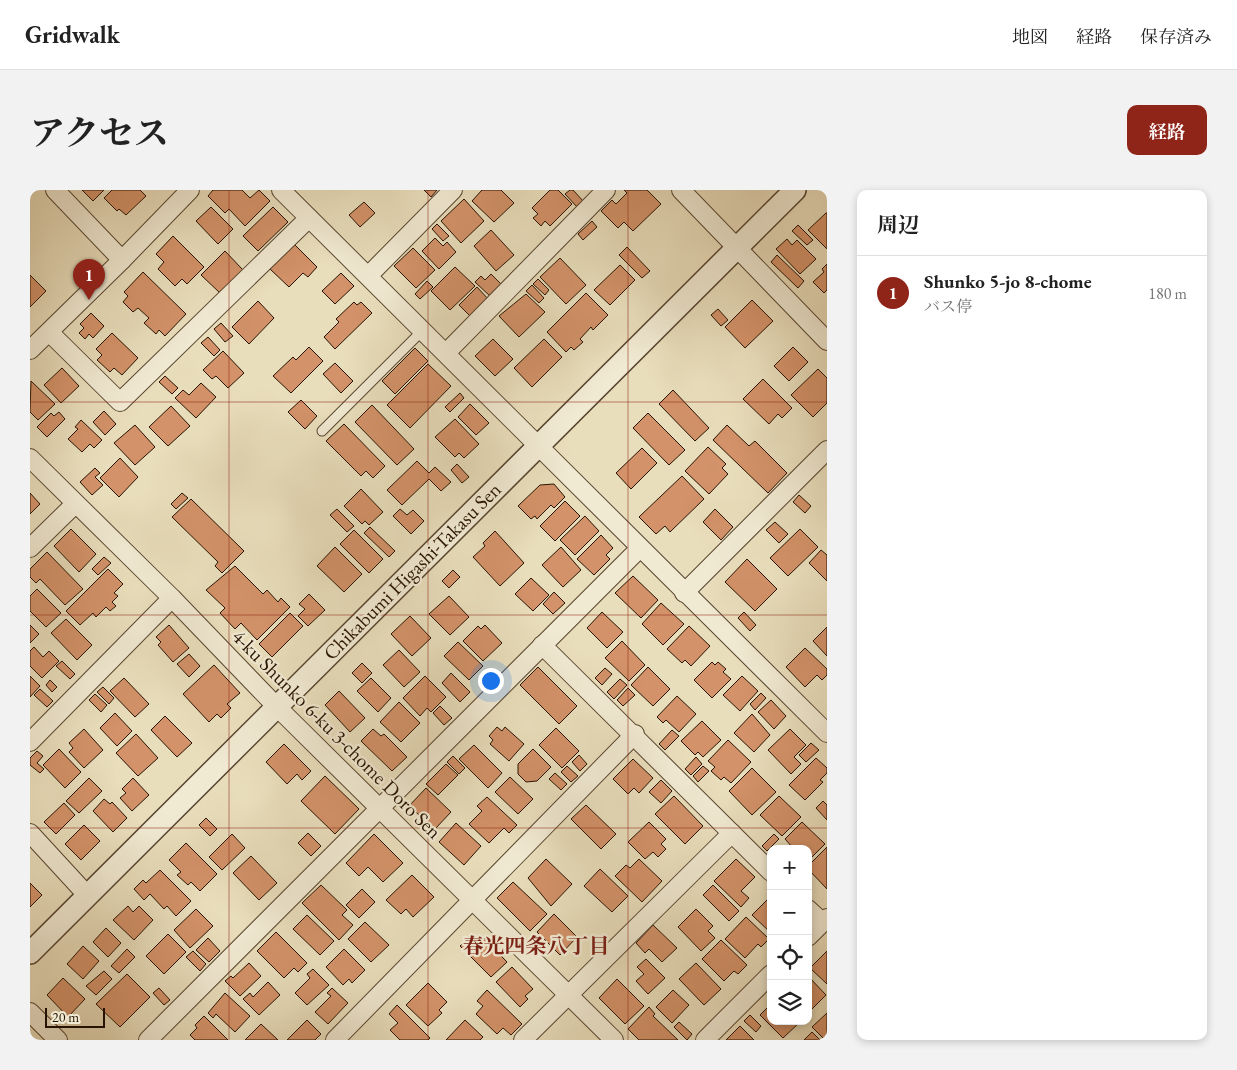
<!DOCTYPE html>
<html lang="ja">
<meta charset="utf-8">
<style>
body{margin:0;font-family:"EB Garamond","Noto Serif JP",serif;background:#f2f2f2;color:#222}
.controls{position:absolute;right:15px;bottom:15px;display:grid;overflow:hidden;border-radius:10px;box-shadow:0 2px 8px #0003}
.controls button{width:45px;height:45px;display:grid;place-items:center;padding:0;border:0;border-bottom:1px solid #e0e0e0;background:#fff;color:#222;font:25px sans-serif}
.scale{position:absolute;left:15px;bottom:12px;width:60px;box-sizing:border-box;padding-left:5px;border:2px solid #271301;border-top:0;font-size:14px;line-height:18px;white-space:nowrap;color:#271301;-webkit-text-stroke:4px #f1ead3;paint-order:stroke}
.you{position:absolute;left:460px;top:490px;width:18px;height:18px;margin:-12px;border:4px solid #fff;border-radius:50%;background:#1a73e8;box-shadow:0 0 0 8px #1a73e833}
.badge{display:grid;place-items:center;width:32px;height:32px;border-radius:50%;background:#8f2418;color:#fff;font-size:16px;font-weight:700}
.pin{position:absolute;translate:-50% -41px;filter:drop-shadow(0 1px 2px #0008)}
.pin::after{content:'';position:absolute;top:26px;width:18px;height:15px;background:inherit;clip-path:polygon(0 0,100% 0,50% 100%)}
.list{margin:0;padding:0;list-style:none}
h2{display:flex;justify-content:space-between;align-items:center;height:65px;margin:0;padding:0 20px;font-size:21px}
h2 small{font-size:16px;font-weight:400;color:#767676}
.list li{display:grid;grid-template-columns:32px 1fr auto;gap:15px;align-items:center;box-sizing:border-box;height:75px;padding:0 20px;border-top:1px solid #e0e0e0}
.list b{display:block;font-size:19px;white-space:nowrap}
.list p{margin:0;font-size:16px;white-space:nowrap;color:#767676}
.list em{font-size:16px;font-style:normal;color:#767676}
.icon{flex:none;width:28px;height:28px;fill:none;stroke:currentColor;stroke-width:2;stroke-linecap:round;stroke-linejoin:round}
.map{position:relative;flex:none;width:797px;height:850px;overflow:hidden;border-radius:10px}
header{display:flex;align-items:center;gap:30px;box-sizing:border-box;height:70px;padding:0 25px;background:#fff;border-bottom:1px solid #e0e0e0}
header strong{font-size:24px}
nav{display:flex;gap:28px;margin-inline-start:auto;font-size:18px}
.intro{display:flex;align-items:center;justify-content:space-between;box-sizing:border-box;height:120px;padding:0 30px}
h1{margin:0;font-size:35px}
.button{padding:12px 22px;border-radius:10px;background:#8f2418;color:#fff;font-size:18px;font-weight:700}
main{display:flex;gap:30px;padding:0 30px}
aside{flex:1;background:#fff;border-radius:10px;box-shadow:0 2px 8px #0003}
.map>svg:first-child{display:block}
.building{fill:#d39269;stroke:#271301}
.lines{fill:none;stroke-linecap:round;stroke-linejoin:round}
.service-casing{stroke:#584630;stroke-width:11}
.minor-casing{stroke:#584630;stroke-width:20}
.tertiary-casing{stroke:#584630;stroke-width:24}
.service{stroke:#f1ead3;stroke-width:9}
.minor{stroke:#f1ead3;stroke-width:18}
.tertiary{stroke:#f1ead3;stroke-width:21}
.grid{fill:none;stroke:#8f2418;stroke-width:1;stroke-opacity:0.55}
.labels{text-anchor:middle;stroke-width:4.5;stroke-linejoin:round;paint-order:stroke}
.street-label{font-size:20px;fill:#271301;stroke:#f1ead3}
.neighbourhood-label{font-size:21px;font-weight:bold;fill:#7a1f14;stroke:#f1ead3}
</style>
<header>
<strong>Gridwalk</strong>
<nav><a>地図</a><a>経路</a><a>保存済み</a></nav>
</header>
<div class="intro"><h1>アクセス</h1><a class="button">経路</a></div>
<main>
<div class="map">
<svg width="797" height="850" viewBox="0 0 797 850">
<rect width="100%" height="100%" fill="#e9debc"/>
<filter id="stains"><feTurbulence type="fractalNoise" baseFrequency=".004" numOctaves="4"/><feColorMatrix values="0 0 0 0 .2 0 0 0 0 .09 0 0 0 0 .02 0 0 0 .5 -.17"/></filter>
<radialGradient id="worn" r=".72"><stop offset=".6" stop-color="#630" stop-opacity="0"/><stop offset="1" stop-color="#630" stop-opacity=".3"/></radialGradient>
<!-- building -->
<g class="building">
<polygon points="52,0 74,0 63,11"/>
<polygon points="82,0 110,0 116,6 96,25 89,19 87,21 74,8"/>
<polygon points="183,0 212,0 220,8 229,0 240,11 215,36 199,19 195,23 178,6"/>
<polygon points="394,0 407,0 401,7"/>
<polygon points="452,0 471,0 484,13 464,32 442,11"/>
<polygon points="520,0 528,0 542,14 520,36 515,31 511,36 503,28 508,24 502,18"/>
<polygon points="540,0 543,0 554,12 548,18 535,4"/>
<polygon points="594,0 617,0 631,14 603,41 594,32 588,38 571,21 582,10 586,14 597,3"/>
<polygon points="434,9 454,31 431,53 411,31"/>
<polygon points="334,12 345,23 330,37 319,25"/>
<polygon points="181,17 203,39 188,54 166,31"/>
<polygon points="243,17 258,32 228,61 213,46"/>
<polygon points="796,23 797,23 797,59 778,40"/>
<polygon points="562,31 567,37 553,50 548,44"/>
<polygon points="407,34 419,46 413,51 402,39"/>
<polygon points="768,35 783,50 777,55 762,41"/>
<polygon points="461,40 484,65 466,81 444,56"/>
<polygon points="143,46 174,77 157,94 152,89 145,96 128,79 134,72 126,64"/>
<polygon points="405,48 413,56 417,52 426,62 409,79 392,61"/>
<polygon points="757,49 762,55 767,50 786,69 770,84 746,59"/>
<polygon points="264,54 287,77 278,87 273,83 259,97 240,79"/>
<polygon points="597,57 620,81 612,88 589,65"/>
<polygon points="383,58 405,80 386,98 364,76"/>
<polygon points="195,61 213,80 190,103 171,85"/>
<polygon points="747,65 774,91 768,98 741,72"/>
<polygon points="530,68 556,95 536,114 510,87"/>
<polygon points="797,74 797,100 794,103 783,92 794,82 792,79"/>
<polygon points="590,75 605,90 580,115 564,100"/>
<polygon points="425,77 445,96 420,120 401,101"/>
<polygon points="113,82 156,124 135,146 129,140 126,144 114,133 119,128 108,118 103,122 93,112 98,106 94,102"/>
<polygon points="311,83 324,96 305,114 292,101"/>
<polygon points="461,84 472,95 461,107 445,92 451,86 455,90"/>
<polygon points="0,85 16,101 0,117"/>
<polygon points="508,89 519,100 515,105 503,94"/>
<polygon points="397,91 403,97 390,109 385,104"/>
<polygon points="502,95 514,108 509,113 496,101"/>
<polygon points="447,97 459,110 441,127 429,115"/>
<polygon points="556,103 578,125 563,140 561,137 550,149 553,152 544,160 541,157 536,162 517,142"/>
<polygon points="496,104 515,122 489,147 469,126"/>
<polygon points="722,110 743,131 715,158 695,137"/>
<polygon points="228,111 244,128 219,154 202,137"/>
<polygon points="324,112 327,115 331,112 342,123 305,159 294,147 309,132 306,129"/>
<polygon points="688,119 698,130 691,136 681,125"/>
<polygon points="61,123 74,136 63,148 59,144 55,149 49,143 54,138 50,134"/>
<polygon points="191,133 203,146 195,152 184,139"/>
<polygon points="82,143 108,168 92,185 84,178 80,182 67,170 72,165 66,159"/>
<polygon points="178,147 190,160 184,166 171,153"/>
<polygon points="463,149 483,169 465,186 445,166"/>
<polygon points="514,149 532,167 502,197 484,178"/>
<polygon points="279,157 293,171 261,203 243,186 263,167 266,170"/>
<polygon points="763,157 778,172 759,191 744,176"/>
<polygon points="385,158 398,171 365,204 352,191"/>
<polygon points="193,161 214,183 198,198 186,186 182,189 173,180"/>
<polygon points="305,173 323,191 311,203 293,184"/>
<polygon points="398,174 421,196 380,238 357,215"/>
<polygon points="32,178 49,196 31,213 14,195"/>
<polygon points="788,179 797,188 797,213 783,227 761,205"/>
<polygon points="135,186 148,198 142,204 129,192"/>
<polygon points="733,189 762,218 752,228 748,224 739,234 713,209"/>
<polygon points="1,191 25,214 8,230 0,222"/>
<polygon points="171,193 186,207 166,228 145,208 153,200 159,205"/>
<polygon points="643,200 679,238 665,251 629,214"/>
<polygon points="430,203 434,208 420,222 415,217"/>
<polygon points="271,210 287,226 275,239 258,222"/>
<polygon points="440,214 459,233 446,245 428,227"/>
<polygon points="342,215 384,259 367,275 325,232"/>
<polygon points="141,216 160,236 138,256 119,237"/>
<polygon points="74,221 86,234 75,245 63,232"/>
<polygon points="29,222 35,229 17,247 7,237 21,223 24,226"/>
<polygon points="618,223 655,260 639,275 603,238"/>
<polygon points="425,229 449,254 434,268 429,263 425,267 405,247"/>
<polygon points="51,230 72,250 64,258 60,254 52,262 38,249 48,239 45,237"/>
<polygon points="314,234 355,276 343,288 336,281 331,286 296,251"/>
<polygon points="105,235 125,257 105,275 84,253"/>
<polygon points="697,235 719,256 725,251 757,283 738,303 683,250"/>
<polygon points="678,257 696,274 692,278 698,284 679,304 655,281"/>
<polygon points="612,258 627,273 601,299 586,283"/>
<polygon points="90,268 108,287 89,307 70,288"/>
<polygon points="387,271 399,283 405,277 421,292 411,301 399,289 372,315 357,300"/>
<polygon points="427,274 439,287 432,293 421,280"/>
<polygon points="65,278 70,283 65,287 73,295 62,305 50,292"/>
<polygon points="652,286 674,309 640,342 635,336 626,344 609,327"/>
<polygon points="524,294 535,307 524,318 521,315 507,329 505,326 501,329 488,316 510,295"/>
<polygon points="331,299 353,322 339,335 335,331 332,334 314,316"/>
<polygon points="0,303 10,314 0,324"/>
<polygon points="152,303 158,308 146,319 141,314"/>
<polygon points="769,305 781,316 775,323 763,312"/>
<polygon points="161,309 214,361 192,383 185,376 188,372 142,327"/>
<polygon points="535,311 550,326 525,351 510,336"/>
<polygon points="307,319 324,336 317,342 300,325"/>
<polygon points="370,319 377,325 383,320 394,331 381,344 363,326"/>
<polygon points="685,319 703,337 691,350 673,332"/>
<polygon points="555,326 569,341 545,365 530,350"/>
<polygon points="745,332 758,344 749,353 736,340"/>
<polygon points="340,337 365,361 359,367 334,343"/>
<polygon points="41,339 66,364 49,382 24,356"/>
<polygon points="770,339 788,357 758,386 740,368"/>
<polygon points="324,340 353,369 339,383 310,354"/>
<polygon points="465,341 494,373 470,396 443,367 455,356 453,353"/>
<polygon points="571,345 583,358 576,365 580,369 564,385 547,369"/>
<polygon points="305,357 332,384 314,402 287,376"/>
<polygon points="531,357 551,380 533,397 512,375"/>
<polygon points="791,360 797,365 797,391 779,373"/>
<polygon points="17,362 53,399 35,415 10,389 6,393 0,387 0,379"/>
<polygon points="74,367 81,373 68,385 62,379"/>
<polygon points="717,369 747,399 725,421 695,392"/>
<polygon points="205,376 233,404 237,400 248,412 251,408 260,417 227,450 211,433 205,439 190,423 195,418 176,400"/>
<polygon points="78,379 93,394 84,403 88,406 82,412 86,416 80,421 76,417 66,427 63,423 50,435 36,421"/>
<polygon points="423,380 430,387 419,398 412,391"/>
<polygon points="603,386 628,410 611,428 585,403"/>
<polygon points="501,388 519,405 503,421 485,404"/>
<polygon points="7,399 31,423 16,437 0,421 0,406"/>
<polygon points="524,402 535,413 523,424 513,414"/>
<polygon points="279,404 295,420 278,436 268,426 275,419 269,414"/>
<polygon points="419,406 439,427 420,445 399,424"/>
<polygon points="631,413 654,434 633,455 612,434"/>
<polygon points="572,422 593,442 577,458 557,438"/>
<polygon points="714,422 726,435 720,441 708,428"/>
<polygon points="260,423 273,436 242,467 229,454"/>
<polygon points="380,426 401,448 382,466 361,444"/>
<polygon points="36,429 62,455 47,470 21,443"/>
<polygon points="0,435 9,444 0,453"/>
<polygon points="139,435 159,458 143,472 128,455 131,452 126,447"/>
<polygon points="455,435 472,453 453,471 433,451 448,436 451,439"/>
<polygon points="659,436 680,456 661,476 655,470 652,473 637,459"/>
<polygon points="797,437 797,466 783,451"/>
<polygon points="592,451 615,475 599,491 575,468"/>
<polygon points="428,452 453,476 439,490 414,466"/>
<polygon points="4,457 13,467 19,461 29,471 12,488 0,476 0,461"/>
<polygon points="775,458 797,479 797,485 792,490 787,485 775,497 756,477"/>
<polygon points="369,460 390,482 374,497 353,475"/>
<polygon points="159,464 170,476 159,487 147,474"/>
<polygon points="32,471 45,484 40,489 26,476"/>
<polygon points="682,472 685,475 688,472 696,479 693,482 701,489 682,508 664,490"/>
<polygon points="332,473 342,483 332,493 322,483"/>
<polygon points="184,475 210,503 197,514 201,518 191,528 187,524 179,532 153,504"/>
<polygon points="508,477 547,516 529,534 490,495"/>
<polygon points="618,477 640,499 623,516 601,495"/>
<polygon points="575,478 582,484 572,495 565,488"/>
<polygon points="421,483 440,502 430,512 412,493"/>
<polygon points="0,486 10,496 0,507"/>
<polygon points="395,486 416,507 401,522 397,518 390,526 373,508"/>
<polygon points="712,486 728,501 710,521 693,505"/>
<polygon points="94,488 119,514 105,527 80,501"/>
<polygon points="341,488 361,508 348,522 327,501"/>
<polygon points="590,489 597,495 584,509 577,502"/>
<polygon points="20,490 27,497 22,502 16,495"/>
<polygon points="73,497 84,508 79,514 67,502"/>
<polygon points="598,498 605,505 593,516 587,510"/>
<polygon points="10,499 23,511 17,517 4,505"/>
<polygon points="309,501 335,528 320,542 295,515"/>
<polygon points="731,503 736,508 725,520 720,514"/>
<polygon points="65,504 77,515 71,522 59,510"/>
<polygon points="647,506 666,524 649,542 636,530 633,533 627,527"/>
<polygon points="741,510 756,526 744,539 728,522"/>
<polygon points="369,512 390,533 371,552 350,532"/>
<polygon points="410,516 422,528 414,535 403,523"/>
<polygon points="85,523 102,541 87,556 70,538"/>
<polygon points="722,524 740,545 724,562 704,543"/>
<polygon points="135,526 162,553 147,567 121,540"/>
<polygon points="672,531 691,550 673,567 668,562 665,565 651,551"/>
<polygon points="467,537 472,541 475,537 494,554 479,571 460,554 463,550 459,546"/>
<polygon points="526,538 549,561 532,578 509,555"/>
<polygon points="54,539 73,560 54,578 39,562 43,558 39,553"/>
<polygon points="343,539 351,546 354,544 377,567 362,581 331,551"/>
<polygon points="760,539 776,555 764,567 771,574 761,584 738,560"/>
<polygon points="642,540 649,546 635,560 629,554"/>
<polygon points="106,544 128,568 108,586 86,563"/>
<polygon points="698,550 721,572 701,593 694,587 691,590 681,581 685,577 678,571"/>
<polygon points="781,553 789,560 776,572 769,565"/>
<polygon points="254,554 281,581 272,590 267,584 257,594 236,572"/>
<polygon points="444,555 472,583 458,598 429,569"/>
<polygon points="29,559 51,582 35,598 13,575"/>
<polygon points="503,559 521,577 507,591 496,592 488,584 488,574"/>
<polygon points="7,561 13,566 7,573 14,579 10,583 0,575 0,568"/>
<polygon points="549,565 557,574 550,581 542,572"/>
<polygon points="423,566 435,578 429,584 417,572"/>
<polygon points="666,567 672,574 661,585 655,579"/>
<polygon points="786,568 797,578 797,583 790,590 793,592 775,610 759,595"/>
<polygon points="603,569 623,588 609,603 604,598 598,604 583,589"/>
<polygon points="416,574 428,585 408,605 396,594"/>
<polygon points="537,576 548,586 541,592 531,582"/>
<polygon points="673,576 679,581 668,592 663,586"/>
<polygon points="722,578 746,602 722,625 699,601"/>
<polygon points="525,583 537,594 531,600 519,589"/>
<polygon points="295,586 329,619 305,644 271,611"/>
<polygon points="480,587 503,609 488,624 465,602"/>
<polygon points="59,588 72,601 49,623 36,611"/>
<polygon points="103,588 119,605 102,621 90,608 96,603 92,599"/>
<polygon points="631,590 642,601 631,613 619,602"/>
<polygon points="396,598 421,622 405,639 379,616"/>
<polygon points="644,606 673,636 655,654 625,624"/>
<polygon points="749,606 771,627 752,646 730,625"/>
<polygon points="457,607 487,635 479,643 474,638 459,653 439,634 452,621 447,616"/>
<polygon points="74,609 80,614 82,612 97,628 83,642 63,621"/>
<polygon points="793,611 797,615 797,630 786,618"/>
<polygon points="34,613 45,625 26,644 14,632"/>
<polygon points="556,615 586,644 571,659 541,629"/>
<polygon points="176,628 187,639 180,646 169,635"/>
<polygon points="619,632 636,649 631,654 636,659 628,667 623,662 615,669 598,652"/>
<polygon points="772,632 795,654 778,671 778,659 764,659 755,649"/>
<polygon points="426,633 451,656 434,675 409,652"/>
<polygon points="54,635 70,651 51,670 35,654"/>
<polygon points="278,643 291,656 281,666 268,653"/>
<polygon points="202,644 215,658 192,680 179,667"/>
<polygon points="344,644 373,673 353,692 338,677 329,686 316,673"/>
<polygon points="744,644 749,649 737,661 732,656"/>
<polygon points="156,653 187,684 170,701 161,692 158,695 147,685 151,682 139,670"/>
<polygon points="797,657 797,699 778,679 778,676"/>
<polygon points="221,666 247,693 229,710 203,683"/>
<polygon points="516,669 542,694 521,716 498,688"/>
<polygon points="609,669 632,691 612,712 585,686 596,675 600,678"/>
<polygon points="706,669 725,687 711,701 719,708 711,717 684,691"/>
<polygon points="570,679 598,706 582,722 554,696"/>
<polygon points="130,680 161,711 146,726 137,716 134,719 120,704 114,710 104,699 113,690 116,693"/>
<polygon points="382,685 404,707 383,727 376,719 371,724 356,710"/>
<polygon points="483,692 517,724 500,741 467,708"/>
<polygon points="0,693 12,705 0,717"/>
<polygon points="291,695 317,720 312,725 323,735 309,750 272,713"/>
<polygon points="683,695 709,721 699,731 673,705"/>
<polygon points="332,699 345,712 329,728 316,715"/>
<polygon points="740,707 741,708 741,743 722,725"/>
<polygon points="98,716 103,722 109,716 123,730 104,750 83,730"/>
<polygon points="166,719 183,736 160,758 144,740"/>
<polygon points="666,719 683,736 678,741 685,748 671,761 648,737"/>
<polygon points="524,724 547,747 530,765 507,742"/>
<polygon points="277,725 304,751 290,765 263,739"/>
<polygon points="716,727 739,749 731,757 728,754 715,768 695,749"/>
<polygon points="335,732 359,755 341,772 318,749"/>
<polygon points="623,735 647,758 632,772 619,759 615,763 606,753"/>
<polygon points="76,738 91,753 78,767 63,752"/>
<polygon points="246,742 277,773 268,782 264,778 254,788 227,761"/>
<polygon points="138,744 156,762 134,784 116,766"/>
<polygon points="443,744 450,750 453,747 477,772 461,787 430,756"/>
<polygon points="178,748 190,761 179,772 166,760"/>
<polygon points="691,750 717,775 708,784 704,781 694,791 672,769"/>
<polygon points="53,756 69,771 53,789 37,774"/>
<polygon points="97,759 105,767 89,783 81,776"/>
<polygon points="314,759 335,780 322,793 319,789 313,795 296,777"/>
<polygon points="163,761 176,774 170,781 156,767"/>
<polygon points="797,761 797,794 780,778"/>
<polygon points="616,769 635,788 618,804 606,791 614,784 607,777"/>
<polygon points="219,773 231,786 210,806 195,791 201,786 203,788"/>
<polygon points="666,773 691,799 674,815 649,789"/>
<polygon points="482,777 503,799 495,806 498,809 490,817 466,792"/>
<polygon points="283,779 299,795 277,815 265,803 280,788 277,784"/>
<polygon points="74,781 82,789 66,805 56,796"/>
<polygon points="97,784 120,807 90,837 66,814"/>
<polygon points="778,786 796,805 780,821 778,819"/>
<polygon points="33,788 55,809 38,827 17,805"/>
<polygon points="587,789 614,816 595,834 569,808"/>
<polygon points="238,792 250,805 229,825 213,809 220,803 223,807"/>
<polygon points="398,793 417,812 409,820 412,823 398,836 376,815"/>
<polygon points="129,798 140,810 134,815 123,803"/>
<polygon points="302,798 318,813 298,834 285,822 301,806 297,803"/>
<polygon points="457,800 492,834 481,845 473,838 467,844 446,824 453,816 447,811"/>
<polygon points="643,800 659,815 642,833 626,817"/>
<polygon points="195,803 220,826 205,842 186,824 183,828 178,823"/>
<polygon points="741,814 741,831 770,832 753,848 730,825"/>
<polygon points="367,815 400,848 398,850 370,850 360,840 368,833 359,824"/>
<polygon points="619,817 625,824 623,826 648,850 609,850 598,839"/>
<polygon points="797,823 797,850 795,850 782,837"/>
<polygon points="720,825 731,836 726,842 714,831"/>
<polygon points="174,826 198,850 165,850 160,845 167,838 165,835"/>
<polygon points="277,830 291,844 285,850 257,850"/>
<polygon points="435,830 453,847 450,850 416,850"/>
<polygon points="649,832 662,844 657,850 644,837"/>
<polygon points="231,834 248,850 215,850"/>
<polygon points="710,836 724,850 696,850"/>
<polygon points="782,842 790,850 774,850"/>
</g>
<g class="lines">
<defs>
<polyline id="service" points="292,241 393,140"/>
<g id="minor">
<polyline points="25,0 92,70"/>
<polyline points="251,0 797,543"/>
<polyline points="651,0 797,151"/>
<polyline points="339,85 423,0"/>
<polyline points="19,142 90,212 279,28"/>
<polyline points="0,160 92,70 160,0"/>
<polyline points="416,163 576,0"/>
<polyline points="0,268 142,408 246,516 584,850"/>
<polyline points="0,358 45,314"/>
<polyline points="654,403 797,260"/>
<polyline points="512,455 741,682"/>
<polyline points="0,552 142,408"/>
<polyline points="0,643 57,705"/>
<polyline points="778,719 792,732"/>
<polyline points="778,747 797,728"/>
<polyline points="0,822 28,850"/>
<polyline points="118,850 610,358"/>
<polyline points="305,850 605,544"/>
<polyline points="493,850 702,643"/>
<polyline points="675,850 741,784"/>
</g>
<polyline id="tertiary" points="0,763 765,0"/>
</defs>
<!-- service casing -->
<use href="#service" class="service-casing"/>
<!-- minor casing -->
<use href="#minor" class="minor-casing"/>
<!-- tertiary casing -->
<use href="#tertiary" class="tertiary-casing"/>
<!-- service -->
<use href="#service" class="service"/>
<!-- minor -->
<use href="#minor" class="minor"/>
<!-- tertiary -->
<use href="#tertiary" class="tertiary"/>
</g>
<!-- grid -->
<path class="grid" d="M199,0v850M398,0v850M598,0v850M0,212h797M0,425h797M0,638h797"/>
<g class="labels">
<!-- street labels -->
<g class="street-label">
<text transform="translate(382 381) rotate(-45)" y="7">Chikabumi Higashi-Takasu Sen</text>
<text transform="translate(307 544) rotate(45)" y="7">4-ku Shunko 6-ku 3-chome Doro Sen</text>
</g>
<!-- neighbourhood labels -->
<g class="neighbourhood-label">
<text x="506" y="763">春光四条八丁目</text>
</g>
</g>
<rect width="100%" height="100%" filter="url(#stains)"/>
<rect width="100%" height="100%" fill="url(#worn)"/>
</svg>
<div class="controls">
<button>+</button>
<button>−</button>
<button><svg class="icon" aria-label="locate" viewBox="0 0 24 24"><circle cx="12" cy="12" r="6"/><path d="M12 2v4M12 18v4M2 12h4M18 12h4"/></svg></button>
<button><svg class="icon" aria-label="layers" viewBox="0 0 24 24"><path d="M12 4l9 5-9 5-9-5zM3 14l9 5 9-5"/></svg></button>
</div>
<div class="scale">20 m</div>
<div class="you"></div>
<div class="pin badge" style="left:59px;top:110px">1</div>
</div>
<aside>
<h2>周辺<small></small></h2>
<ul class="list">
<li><span class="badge">1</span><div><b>Shunko 5-jo 8-chome</b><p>バス停</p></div><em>180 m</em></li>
</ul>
</aside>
</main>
